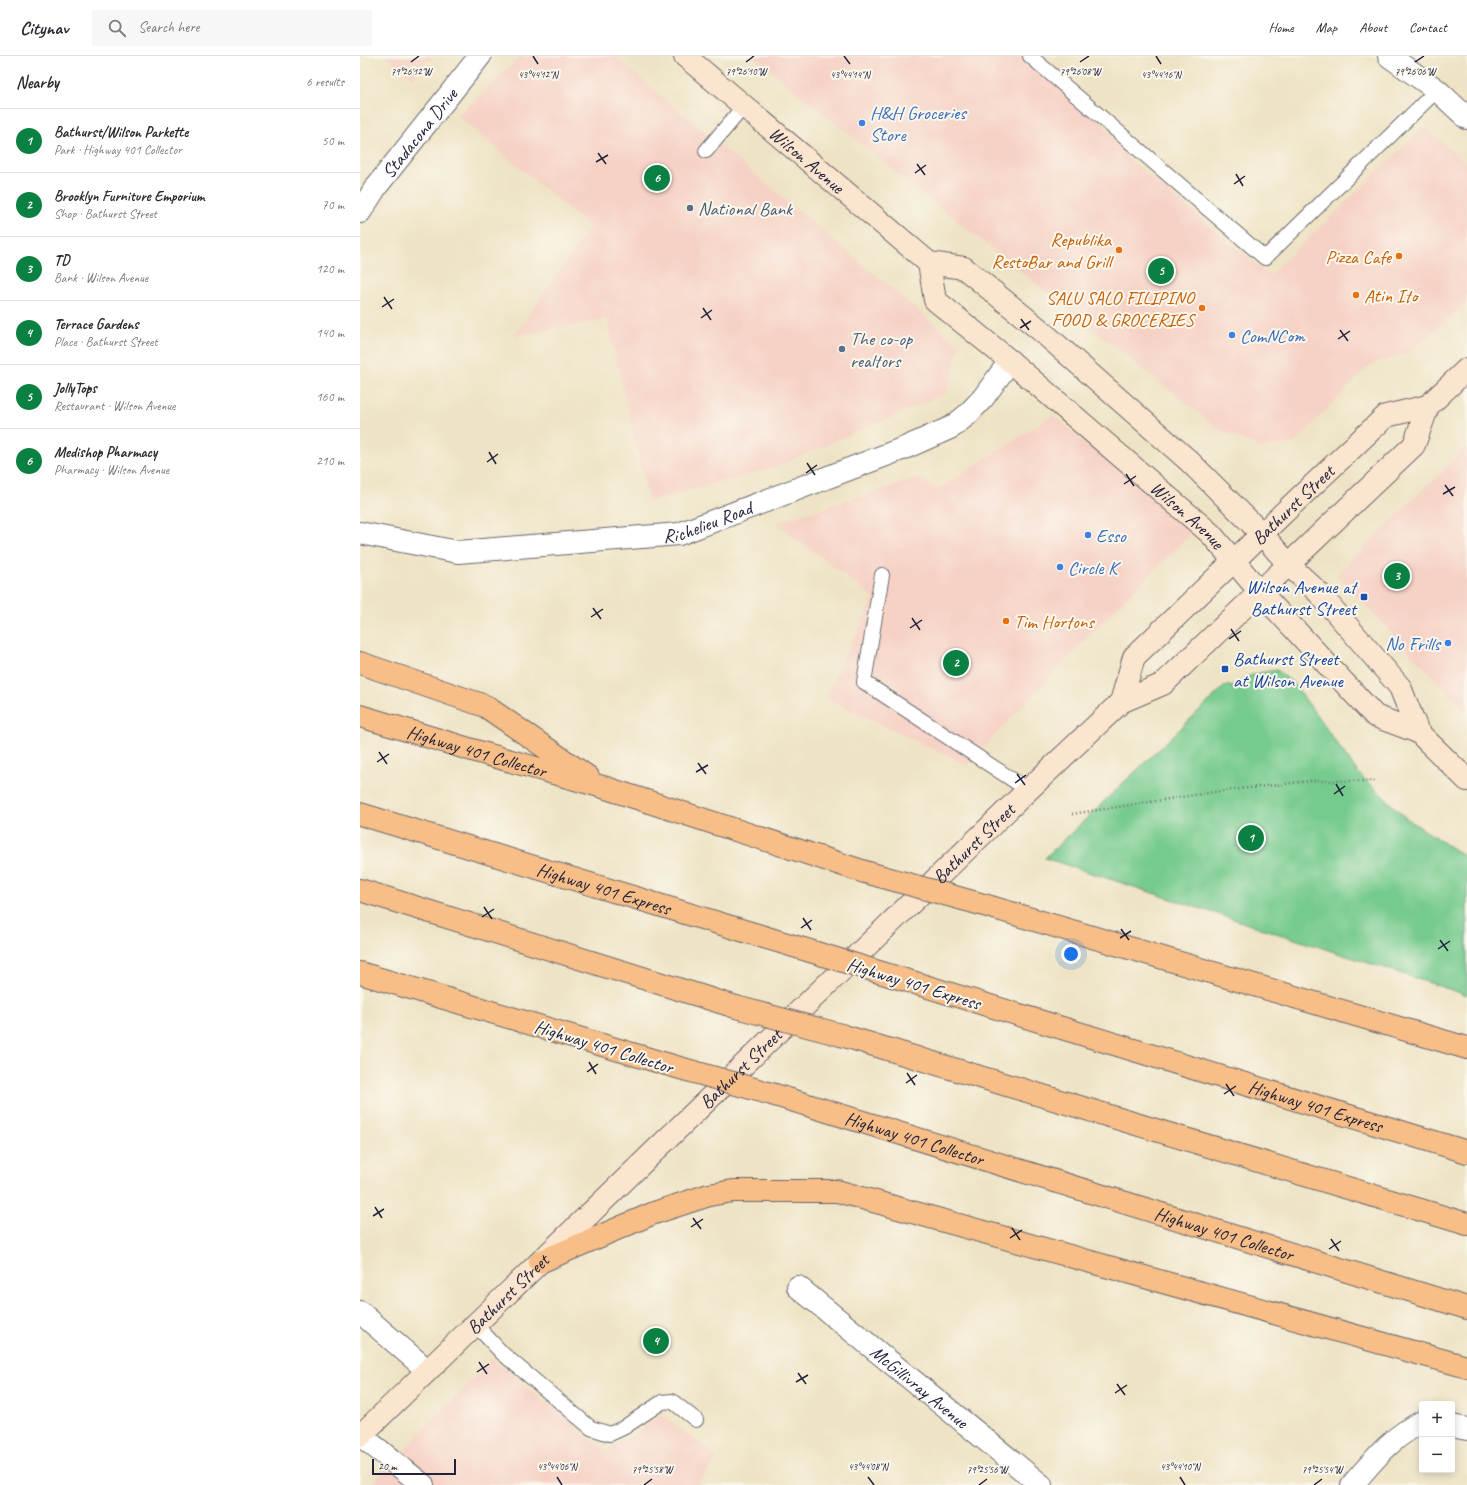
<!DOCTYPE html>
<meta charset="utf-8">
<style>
body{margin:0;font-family:Caveat,sans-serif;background:#f7f7f7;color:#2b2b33}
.controls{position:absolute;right:12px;bottom:12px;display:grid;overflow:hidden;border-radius:4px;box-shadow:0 2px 10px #0003}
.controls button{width:36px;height:36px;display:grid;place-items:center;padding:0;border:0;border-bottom:1px solid #e1e1e2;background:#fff;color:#2b2b33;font:20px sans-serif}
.scale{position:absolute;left:12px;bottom:10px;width:84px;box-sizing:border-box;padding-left:4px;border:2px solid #22223b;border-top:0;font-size:11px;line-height:14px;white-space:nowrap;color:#22223b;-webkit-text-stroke:3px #fbf7ec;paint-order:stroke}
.you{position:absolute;left:711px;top:898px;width:14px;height:14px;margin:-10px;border:3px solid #fff;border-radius:50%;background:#1a73e8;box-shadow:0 0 0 6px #1a73e833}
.badge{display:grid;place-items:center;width:26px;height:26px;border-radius:50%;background:#0b8043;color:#fff;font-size:13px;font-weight:700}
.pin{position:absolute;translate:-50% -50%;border:2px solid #fff;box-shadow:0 1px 4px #0006}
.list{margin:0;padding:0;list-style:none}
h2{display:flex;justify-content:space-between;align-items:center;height:52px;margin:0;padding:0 16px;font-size:17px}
h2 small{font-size:13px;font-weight:400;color:#7c7c81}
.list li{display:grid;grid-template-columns:26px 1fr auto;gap:12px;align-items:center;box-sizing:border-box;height:64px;padding:0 16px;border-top:1px solid #e1e1e2}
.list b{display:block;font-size:15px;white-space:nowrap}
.list p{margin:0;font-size:13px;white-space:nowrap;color:#7c7c81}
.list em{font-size:13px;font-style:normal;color:#7c7c81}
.icon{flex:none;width:22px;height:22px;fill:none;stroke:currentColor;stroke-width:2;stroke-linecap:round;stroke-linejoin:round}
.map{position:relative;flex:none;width:1107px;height:1429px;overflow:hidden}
header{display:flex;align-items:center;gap:24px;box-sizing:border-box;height:56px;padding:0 20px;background:#fff;border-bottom:1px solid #e1e1e2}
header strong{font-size:19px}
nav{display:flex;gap:22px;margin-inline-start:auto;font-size:14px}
.search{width:280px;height:36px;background:#f7f7f7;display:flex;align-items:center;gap:10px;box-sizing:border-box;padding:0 14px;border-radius:4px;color:#7c7c81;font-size:15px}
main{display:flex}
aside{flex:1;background:#fff}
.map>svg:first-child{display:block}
.built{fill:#f6d1c5}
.green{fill:#75ca8d;stroke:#4c7664}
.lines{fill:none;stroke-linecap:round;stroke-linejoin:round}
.service-casing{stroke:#69666b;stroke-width:16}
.minor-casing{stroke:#69666b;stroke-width:24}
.secondary-casing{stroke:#69666b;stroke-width:24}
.motorway-casing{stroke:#69666b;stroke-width:24}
.path{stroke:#69666b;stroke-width:2.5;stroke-dasharray:1 3;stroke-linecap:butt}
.service{stroke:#fff;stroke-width:14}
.minor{stroke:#fff;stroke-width:22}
.secondary{stroke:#fce5cf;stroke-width:22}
.motorway{stroke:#f7be87;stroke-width:22}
.motorway-bridge-casing{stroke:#69666b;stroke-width:24;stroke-linecap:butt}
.motorway-bridge{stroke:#f7be87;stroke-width:22}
.ticks{fill:none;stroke:#22223b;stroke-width:1.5}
.shop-dot{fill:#3f7fe0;stroke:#fbf7ec;stroke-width:1.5}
.service-dot{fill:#5c6f8a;stroke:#fbf7ec;stroke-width:1.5}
.food-dot{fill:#e8710a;stroke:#fbf7ec;stroke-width:1.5}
.transit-dot{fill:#1a4fb4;stroke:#fbf7ec;stroke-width:1.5}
.labels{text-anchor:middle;stroke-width:4;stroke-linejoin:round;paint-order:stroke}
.shop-label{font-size:19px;fill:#366cbe;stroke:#fbf7ec;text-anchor:start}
.street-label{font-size:19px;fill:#22223b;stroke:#fbf7ec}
.service-label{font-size:19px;fill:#4e5e75;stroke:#fbf7ec;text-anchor:start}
.food-label{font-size:19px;fill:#c56008;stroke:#fbf7ec;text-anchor:end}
.transit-label{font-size:19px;fill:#164399;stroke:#fbf7ec;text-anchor:end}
.ticks-label{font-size:10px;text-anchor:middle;fill:#22223b;stroke:#fbf7ec;stroke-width:4;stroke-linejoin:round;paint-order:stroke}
</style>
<header>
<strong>Citynav</strong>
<div class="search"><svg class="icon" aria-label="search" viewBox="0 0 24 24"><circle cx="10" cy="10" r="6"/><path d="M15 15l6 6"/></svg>Search here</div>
<nav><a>Home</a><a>Map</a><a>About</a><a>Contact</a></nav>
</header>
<main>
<aside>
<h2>Nearby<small>6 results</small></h2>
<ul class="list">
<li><span class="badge">1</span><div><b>Bathurst/Wilson Parkette</b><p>Park · Highway 401 Collector</p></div><em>50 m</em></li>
<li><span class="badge">2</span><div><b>Brooklyn Furniture Emporium</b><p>Shop · Bathurst Street</p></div><em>70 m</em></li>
<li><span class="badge">3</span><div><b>TD</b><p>Bank · Wilson Avenue</p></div><em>120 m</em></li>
<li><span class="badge">4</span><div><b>Terrace Gardens</b><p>Place · Bathurst Street</p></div><em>140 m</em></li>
<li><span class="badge">5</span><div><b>JollyTops</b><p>Restaurant · Wilson Avenue</p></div><em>160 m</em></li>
<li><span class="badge">6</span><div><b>Medishop Pharmacy</b><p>Pharmacy · Wilson Avenue</p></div><em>210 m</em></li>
</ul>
</aside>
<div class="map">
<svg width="1107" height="1429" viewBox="0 0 1107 1429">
<rect width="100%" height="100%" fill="#fbf7ec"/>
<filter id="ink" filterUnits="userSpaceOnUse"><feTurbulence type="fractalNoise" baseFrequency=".025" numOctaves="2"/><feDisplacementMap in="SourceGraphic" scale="8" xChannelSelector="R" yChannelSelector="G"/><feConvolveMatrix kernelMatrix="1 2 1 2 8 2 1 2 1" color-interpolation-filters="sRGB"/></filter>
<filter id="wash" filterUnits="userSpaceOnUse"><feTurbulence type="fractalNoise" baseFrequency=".012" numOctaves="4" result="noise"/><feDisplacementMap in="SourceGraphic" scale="16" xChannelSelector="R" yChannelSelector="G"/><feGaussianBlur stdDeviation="0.9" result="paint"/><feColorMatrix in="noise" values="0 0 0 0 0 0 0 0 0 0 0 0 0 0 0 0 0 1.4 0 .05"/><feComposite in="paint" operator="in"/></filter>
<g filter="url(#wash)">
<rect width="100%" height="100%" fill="#eee3c4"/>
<!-- built -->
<g class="built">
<polygon points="25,0 72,0 53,23"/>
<polygon points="161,0 254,0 600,290 587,337 415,411 289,445 247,263 154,280 230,171 98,60"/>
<polygon points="392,0 665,0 736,59 772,107 910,219 1064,71 1107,108 1107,245 1049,297 1011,308 934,387 901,392 860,374 647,205"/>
<polygon points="693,359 833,476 731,577 607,709 465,642 514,542 416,467 561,421 577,434"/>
<polygon points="1107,391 1107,656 976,519"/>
<polygon points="132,1303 247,1396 302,1358 357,1402 337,1429 10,1429"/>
</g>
<!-- green -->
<path class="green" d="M917,614l17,14 65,90 47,44 61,40v137l-422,-137 181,-173 6,2c13,-12 28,-15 45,-17z"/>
</g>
<g filter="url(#ink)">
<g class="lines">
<defs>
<g id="service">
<polyline points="670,0 905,202 1077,34"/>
<polyline points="346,95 384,50"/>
<polyline points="522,519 504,626 668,734"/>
<polyline points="115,1268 142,1297 231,1372 250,1378 263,1372 302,1346 312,1345 336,1364"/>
</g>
<g id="minor">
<polyline points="1029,0 1077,34 1107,62"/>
<path id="s1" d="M0,156l16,-25 104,-131"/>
<path id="s2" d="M0,477l98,19 221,-18 228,-87 45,-20 15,-12 16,-17 27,-37"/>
<path id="s3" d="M438,1231l243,198"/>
<polyline points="0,1256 67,1314"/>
<polyline points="1092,1370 1107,1373"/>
<polyline points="0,1379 63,1429"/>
<path d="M992,1429c22,-25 39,-48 70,-63"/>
</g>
<g id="secondary">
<path id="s4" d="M325,0l244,207 35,5 75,61 150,132 73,73 27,31 30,28 81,94 18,45 49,48"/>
<path id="s5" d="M569,207l6,37 75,61 201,173 49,58 115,124 43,16"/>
<path id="s6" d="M761,646l13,-45 162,-156 90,-85 42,-10"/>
<path id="s7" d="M0,1380l668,-646 93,-88 42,-18 251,-239 14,-39 39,-37"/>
</g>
<g id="motorway">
<polyline points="0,607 125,650 228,721"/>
<path id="s8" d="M0,660l119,36 124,35 262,85"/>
<path id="s9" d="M0,758l404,123"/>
<polyline points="0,834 376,951"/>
<polyline points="624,849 1107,992"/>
<polyline points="0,917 306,1008"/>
<path id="s10" d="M555,927l552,169"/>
<polyline points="481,979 1107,1168"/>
<path id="s11" d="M415,1039l692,213"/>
<polyline points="180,1206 294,1157 349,1139 373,1135 477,1135 1107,1311"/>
</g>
</defs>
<!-- service casing -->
<use href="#service" class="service-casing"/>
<!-- minor casing -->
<use href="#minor" class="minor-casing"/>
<!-- secondary casing -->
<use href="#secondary" class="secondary-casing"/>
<!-- motorway casing -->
<use href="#motorway" class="motorway-casing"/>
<!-- path -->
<polyline class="path" points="712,758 854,736 950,725 1017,725"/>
<!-- service -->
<use href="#service" class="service"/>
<!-- minor -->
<use href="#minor" class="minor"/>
<!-- secondary -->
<use href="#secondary" class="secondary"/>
<!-- motorway -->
<use href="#motorway" class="motorway"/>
<defs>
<g id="motorway-bridge">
<polyline points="505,816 624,849"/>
<polyline points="404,881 555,927"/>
<polyline points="376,951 481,979"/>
<polyline points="306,1008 415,1039"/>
</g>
</defs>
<!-- motorway-bridge casing -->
<use href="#motorway-bridge" class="motorway-bridge-casing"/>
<!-- motorway-bridge -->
<use href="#motorway-bridge" class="motorway-bridge"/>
</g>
</g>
<!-- ticks -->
<path class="ticks" d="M173,0l5,8M484,0l6,8M796,0l5,8M51,6l8,-6M386,6l8,-6M720,6l9,-6M1055,6l9,-6M238,97l8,11M236,106l12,-7M557,108l8,11M555,117l11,-8M876,118l7,12M874,128l11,-8M24,241l8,12M22,251l12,-8M343,252l8,12M341,262l11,-8M661,263l8,11M660,272l11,-7M980,274l8,11M978,283l12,-8M129,396l7,12M127,406l11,-8M447,407l8,12M446,417l11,-8M766,418l8,12M764,428l12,-8M1085,429l8,11M1083,438l12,-7M233,552l8,11M231,561l12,-8M552,562l8,12M550,572l12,-8M871,573l8,12M869,583l12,-8M19,696l8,12M17,706l12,-8M338,707l8,11M336,716l12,-7M657,718l8,11M655,727l11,-8M976,728l7,12M974,738l11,-8M124,851l8,12M122,861l12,-8M443,862l8,12M441,872l11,-8M761,873l8,11M760,882l11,-7M1080,884l8,11M1078,893l12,-8M229,1006l7,12M227,1016l11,-8M547,1017l8,12M546,1027l11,-8M866,1028l8,12M864,1038l12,-8M15,1151l7,11M13,1160l11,-7M333,1162l8,11M331,1171l12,-8M652,1172l8,12M650,1182l12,-8M971,1183l8,12M969,1193l12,-8M119,1306l8,12M117,1316l12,-8M438,1317l8,11M436,1326l12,-7M757,1328l8,11M755,1337l12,-8M197,1421l5,8M508,1421l6,8M820,1421l5,8M284,1429l8,-6M619,1429l8,-6M954,1429l8,-6"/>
<!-- markers -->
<g class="shop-dot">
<circle cx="502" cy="67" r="4"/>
<circle cx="872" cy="279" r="4"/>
<circle cx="728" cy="479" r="4"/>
<circle cx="700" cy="511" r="4"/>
<circle cx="1088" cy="587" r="4"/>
</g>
<g class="service-dot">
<circle cx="330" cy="152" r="4"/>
<circle cx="482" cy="293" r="4"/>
</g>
<g class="food-dot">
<circle cx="759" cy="194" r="4"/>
<circle cx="1039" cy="200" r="4"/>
<circle cx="996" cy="239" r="4"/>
<circle cx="842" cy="252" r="4"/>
<circle cx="646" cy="565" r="4"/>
</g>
<g class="transit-dot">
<rect x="1000" y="537" width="8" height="8" rx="2"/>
<rect x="861" y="609" width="8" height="8" rx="2"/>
</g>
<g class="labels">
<!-- shop labels -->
<g class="shop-label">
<text x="510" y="63">H&amp;H Groceries<tspan x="510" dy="22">Store</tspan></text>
<text x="880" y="286">ComNCom</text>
<text x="736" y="486">Esso</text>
<text x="708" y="518">Circle K</text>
<text x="1080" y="594" text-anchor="end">No Frills</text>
</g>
<!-- street labels -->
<g class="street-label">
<text dy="7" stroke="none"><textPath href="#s1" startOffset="99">Stadacona Drive</textPath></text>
<text dy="7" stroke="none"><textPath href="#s4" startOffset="160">Wilson Avenue</textPath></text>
<text dy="7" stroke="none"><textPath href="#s6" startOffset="267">Bathurst Street</textPath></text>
<text dy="7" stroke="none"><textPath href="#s5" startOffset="369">Wilson Avenue</textPath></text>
<text dy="7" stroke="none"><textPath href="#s2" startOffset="352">Richelieu Road</textPath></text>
<text dy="7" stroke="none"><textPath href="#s8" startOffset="122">Highway 401 Collector</textPath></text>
<text dy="7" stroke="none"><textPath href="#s7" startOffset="853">Bathurst Street</textPath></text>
<text dy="7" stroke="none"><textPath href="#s9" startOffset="255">Highway 401 Express</textPath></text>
<text transform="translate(554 927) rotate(17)" y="7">Highway 401 Express</text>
<text transform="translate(244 990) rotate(17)" y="7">Highway 401 Collector</text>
<text dy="7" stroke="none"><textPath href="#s7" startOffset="529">Bathurst Street</textPath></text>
<text dy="7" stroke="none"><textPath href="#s10" startOffset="419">Highway 401 Express</textPath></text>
<text dy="7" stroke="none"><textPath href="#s11" startOffset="146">Highway 401 Collector</textPath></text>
<text dy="7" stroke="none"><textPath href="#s11" startOffset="470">Highway 401 Collector</textPath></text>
<text dy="7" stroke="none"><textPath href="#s7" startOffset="205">Bathurst Street</textPath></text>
<text dy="7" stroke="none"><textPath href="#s3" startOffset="157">McGillivray Avenue</textPath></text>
</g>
<!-- service labels -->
<g class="service-label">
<text x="338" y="159">National Bank</text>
<text x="490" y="289">The co-op<tspan x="490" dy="22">realtors</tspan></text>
</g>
<!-- food labels -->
<g class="food-label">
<text x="751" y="190">Republika<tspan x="751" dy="22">RestoBar and Grill</tspan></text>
<text x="1031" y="207">Pizza Cafe</text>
<text x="1004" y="246" text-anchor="start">Atin Ito</text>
<text x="834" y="248">SALU SALO FILIPINO<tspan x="834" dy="22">FOOD &amp; GROCERIES</tspan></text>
<text x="654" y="572" text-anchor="start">Tim Hortons</text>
</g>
<!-- transit labels -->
<g class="transit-label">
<text x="996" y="537">Wilson Avenue at<tspan x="996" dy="22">Bathurst Street</tspan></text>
<text x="873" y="609" text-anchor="start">Bathurst Street<tspan x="873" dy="22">at Wilson Avenue</tspan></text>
</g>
</g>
<g class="ticks-label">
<text x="51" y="19">79°26'12"W</text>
<text x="720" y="19">79°26'08"W</text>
<text x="1055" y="19">79°26'06"W</text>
<text x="386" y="19">79°26'10"W</text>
<text x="178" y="22">43°44'12"N</text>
<text x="490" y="22">43°44'14"N</text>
<text x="801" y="22">43°44'16"N</text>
<text x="197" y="1414">43°44'06"N</text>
<text x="508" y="1414">43°44'08"N</text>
<text x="820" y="1414">43°44'10"N</text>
<text x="292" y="1417">79°25'58"W</text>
<text x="627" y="1417">79°25'56"W</text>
<text x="962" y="1417">79°25'54"W</text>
</g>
</svg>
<div class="controls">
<button>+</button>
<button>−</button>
</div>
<div class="scale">20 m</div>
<div class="you"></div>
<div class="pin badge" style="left:891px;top:782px">1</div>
<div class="pin badge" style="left:596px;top:607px">2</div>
<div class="pin badge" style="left:1037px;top:520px">3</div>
<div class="pin badge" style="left:296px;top:1285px">4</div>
<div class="pin badge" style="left:801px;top:215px">5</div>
<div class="pin badge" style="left:297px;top:122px">6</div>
</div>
</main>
